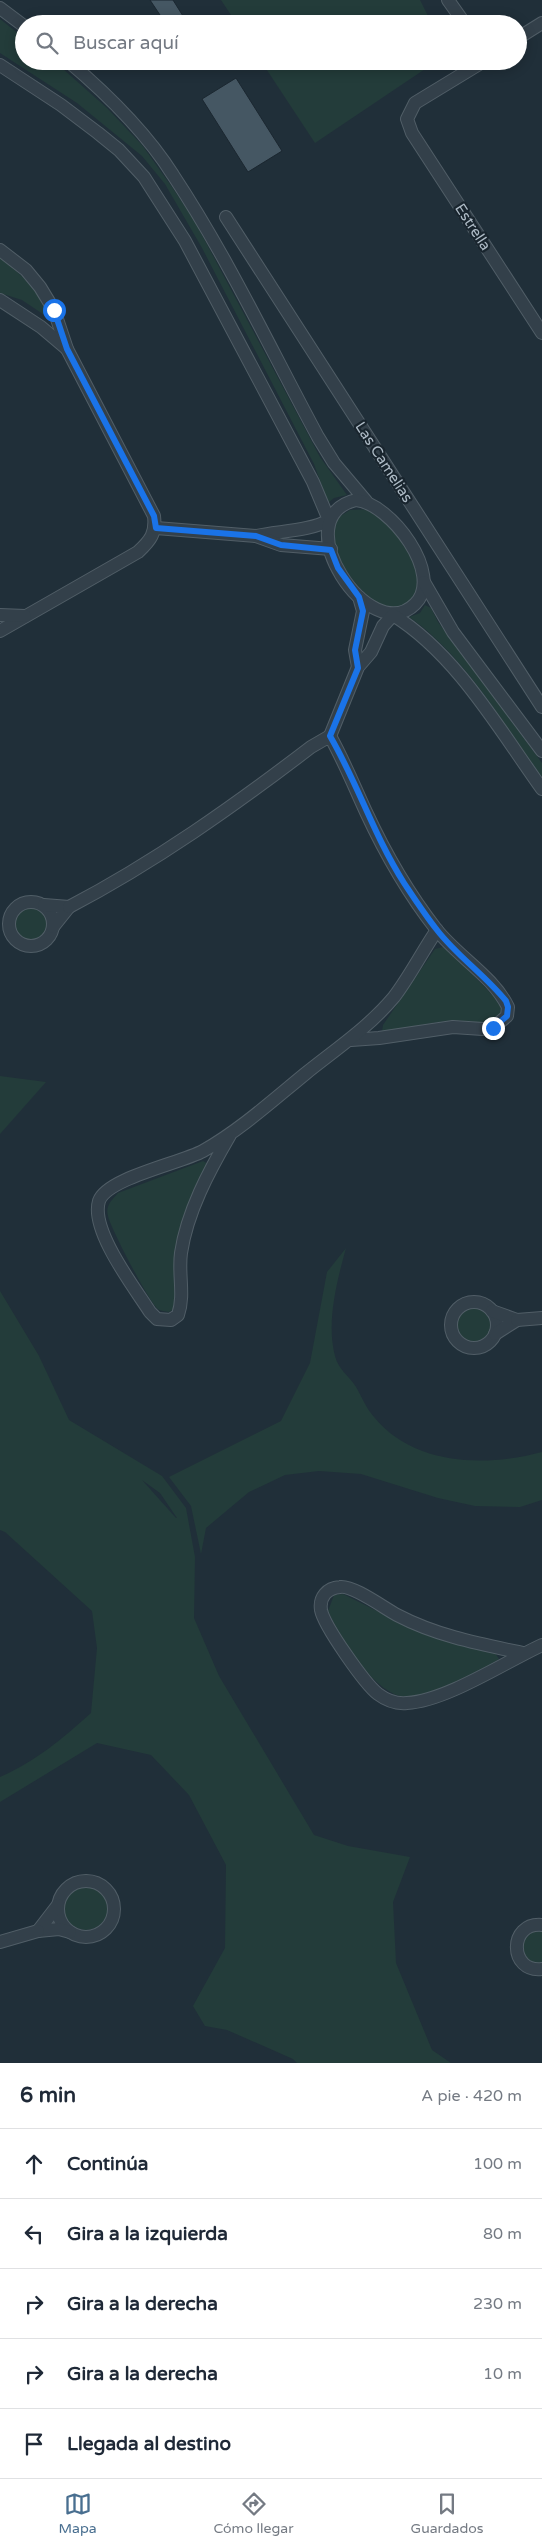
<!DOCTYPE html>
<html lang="es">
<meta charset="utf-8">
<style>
body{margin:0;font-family:"Varela Round",sans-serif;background:#f6f6f7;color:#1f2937}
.stop{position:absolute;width:15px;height:15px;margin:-11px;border:4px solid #1a73e8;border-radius:50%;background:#fff}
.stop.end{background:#1a73e8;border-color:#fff;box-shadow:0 1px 5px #0008}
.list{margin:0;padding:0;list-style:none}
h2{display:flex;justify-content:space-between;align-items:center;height:65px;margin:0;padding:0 20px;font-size:21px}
h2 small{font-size:16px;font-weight:400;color:#747a83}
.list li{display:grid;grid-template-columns:32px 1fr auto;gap:15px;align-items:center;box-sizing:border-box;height:70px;padding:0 20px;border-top:1px solid #e0e1e3}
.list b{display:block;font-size:19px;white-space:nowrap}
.list em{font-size:16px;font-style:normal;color:#747a83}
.icon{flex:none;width:28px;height:28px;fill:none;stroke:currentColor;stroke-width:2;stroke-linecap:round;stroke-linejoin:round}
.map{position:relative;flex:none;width:542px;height:2063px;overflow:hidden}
.search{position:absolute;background:#fff;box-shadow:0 2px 12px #0003;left:15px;right:15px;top:15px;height:55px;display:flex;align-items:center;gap:12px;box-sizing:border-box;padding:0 18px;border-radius:28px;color:#747a83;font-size:19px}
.sheet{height:415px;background:#fff}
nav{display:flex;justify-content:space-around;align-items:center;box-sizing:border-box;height:70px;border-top:1px solid #e0e1e3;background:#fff;font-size:14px;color:#747a83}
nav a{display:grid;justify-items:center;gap:2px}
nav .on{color:#496f90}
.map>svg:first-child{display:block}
.green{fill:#233c3a;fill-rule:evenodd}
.building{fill:#455763;stroke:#1b2730}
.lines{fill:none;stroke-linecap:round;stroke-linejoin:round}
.minor-casing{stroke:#515e67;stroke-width:14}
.minor{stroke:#33404a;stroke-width:12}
.route{stroke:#1a73e8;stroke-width:6}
.labels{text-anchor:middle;stroke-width:4.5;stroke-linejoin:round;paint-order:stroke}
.street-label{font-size:15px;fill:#aebbc6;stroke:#19252e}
</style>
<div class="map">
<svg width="542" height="2063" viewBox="0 0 542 2063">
<rect width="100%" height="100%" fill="#202f39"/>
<!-- green -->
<g class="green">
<polygon points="221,0 420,0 432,24 237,24"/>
<polygon points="0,19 24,38 24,61 54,61 107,108 142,145 172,187 194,220 320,457 347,495 334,498 328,503 314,464 202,248 165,184 142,156 77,103 0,53"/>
<polygon points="261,61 437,61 315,143"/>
<path d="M0,258c22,16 37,32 50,56h-7l-21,-14 -22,-7z"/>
<path d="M350,510c5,0 11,-1 16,0 20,5 53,47 53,68 1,7 -3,16 -5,23 -5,2 -12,7 -17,8 -22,4 -53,-38 -61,-55 -5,-11 -2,-24 0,-35z"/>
<path d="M425,605l6,3 7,14 104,141v15c-38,-54 -79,-124 -133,-161l11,-4z"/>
<circle cx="32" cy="924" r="17"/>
<path d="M443,947l8,5 47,49 4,8 -1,8c-11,10 -24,4 -37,4 -27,-2 -55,8 -82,11l1,-7 52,-76z"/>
<polygon points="0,1076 46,1082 0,1134"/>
<path d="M203,1161l5,3 -12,23 -21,121 -6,4c-4,-1 -9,-1 -11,-3 -8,-5 -48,-82 -50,-93 -3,-10 4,-16 10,-23z"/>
<path d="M346,1248c-9,33 -20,74 -11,108 3,13 15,21 21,31 6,10 10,21 18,30 40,49 112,50 168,35v48l-22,7 -45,-1 -37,-8 -77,-24 -42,-3 -34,4 -36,17 -43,36 -5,26 -10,-48 -22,-29 112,-56 29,-58 17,-91z"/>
<path d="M0,1291l39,65 30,64 93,56 24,32 9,49 -1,61 25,58 95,159 34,11 62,11 -17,45 3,61 36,87 19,13h-154l-4,-4 -66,-29 -22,-4 -12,-20 32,-58 1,-83 -37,-70 -38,-40 -54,-12 -97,59v-25c36,-16 61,-37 91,-64l6,-65 -5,-37 -87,-79 -5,-2zM142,1480l18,13 17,25h-1z"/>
<circle cx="474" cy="1325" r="17"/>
<path d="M343,1594l80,40 72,19 4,6c-22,15 -74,42 -99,37 -29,-7 -60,-60 -72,-85l6,-16z"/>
<circle cx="86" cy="1908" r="22"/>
<polygon points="542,1931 542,1964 534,1964 525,1958 521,1943 532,1932"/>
</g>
<!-- building -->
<g class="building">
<polygon points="150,0 173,0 188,24 166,24"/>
<polygon points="236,78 282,151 248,172 202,99"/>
</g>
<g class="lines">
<defs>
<g id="minor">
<polyline points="448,0 465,24"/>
<polyline points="0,8 24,26"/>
<polyline points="518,38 542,23"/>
<path d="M68,61c39,33 78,71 105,114 55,83 98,175 145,262l16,26 32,38"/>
<polyline points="484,61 415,103 407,119 412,133 542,333"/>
<path d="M0,65l61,40 37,28 21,17 25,27 41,64 128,241 16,38c-18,11 -51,11 -73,16"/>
<polyline points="226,217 542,707"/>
<path d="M0,250l26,20 14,17 14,23 13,39 87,167c2,17 -3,24 -16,36l-138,79"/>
<polyline points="0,300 41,327 67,349"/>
<path d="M356,500c34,3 89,75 59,104 -45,45 -132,-87 -59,-104z"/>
<polyline points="156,528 256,536 281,545 331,549"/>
<polyline points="424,582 453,632 542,751"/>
<polyline points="0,615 25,616"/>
<polyline points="358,667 355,650 363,611 359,597"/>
<path d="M330,736l28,-69 13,-15 12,-26 10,-11c63,39 106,114 149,174"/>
<circle cx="31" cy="924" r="22"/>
<polyline points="44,905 69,907 53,927"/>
<path d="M69,907c86,-45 165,-101 242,-160l19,-11c14,25 24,50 36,76 19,41 42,81 70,117 21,27 57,47 72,78l-1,9 -14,12 -10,1 -30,-2 -74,11 -28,2"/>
<path d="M230,1135c-21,36 -43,77 -49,118 -3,21 4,42 -3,62l-7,5 -14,-1 -7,-7c-16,-25 -60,-82 -51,-111 8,-23 82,-38 104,-50 37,-21 69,-50 102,-77 31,-25 63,-46 89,-77 16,-21 28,-45 43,-67"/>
<circle cx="474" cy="1325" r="23"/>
<polyline points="492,1311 517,1320 495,1334"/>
<polyline points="517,1320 542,1318"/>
<path d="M523,1653c-43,-9 -86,-17 -126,-38 -13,-7 -44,-30 -57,-28 -13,1 -21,10 -19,23 3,16 44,74 57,84 8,6 19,10 29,9 39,-2 98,-41 135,-58"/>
<circle cx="86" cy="1909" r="28"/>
<polyline points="58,1905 38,1931 59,1929 70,1932"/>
<path d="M542,1925c-34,-3 -33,48 0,44"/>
<polyline points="0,1942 38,1931"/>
</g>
</defs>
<!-- minor casing -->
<use href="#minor" class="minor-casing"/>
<!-- minor -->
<use href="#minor" class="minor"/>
</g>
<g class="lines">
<!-- route -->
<path class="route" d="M54,310l13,39 87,167 2,12 100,8 25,9 50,5 7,18 21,29 4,14 -8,39 3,18 -28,68c28,48 44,100 74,147 10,15 21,32 33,47 20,26 48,45 69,71l2,6 -1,9 -14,12"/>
</g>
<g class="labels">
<!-- street labels -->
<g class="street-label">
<text transform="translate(473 227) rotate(57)" y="5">Estrella</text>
<text transform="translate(384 462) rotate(57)" y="5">Las Camelias</text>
</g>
</g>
</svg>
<div class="stop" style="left:54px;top:310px"></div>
<div class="stop end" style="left:493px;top:1028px"></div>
<div class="search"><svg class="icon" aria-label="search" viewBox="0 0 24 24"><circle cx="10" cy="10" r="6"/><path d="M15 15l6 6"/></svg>Buscar aquí</div>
</div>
<section class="sheet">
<h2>6 min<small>A pie · 420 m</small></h2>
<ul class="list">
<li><svg class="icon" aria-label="ahead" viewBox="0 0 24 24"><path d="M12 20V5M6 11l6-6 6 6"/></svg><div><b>Continúa</b></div><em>100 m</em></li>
<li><svg class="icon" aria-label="left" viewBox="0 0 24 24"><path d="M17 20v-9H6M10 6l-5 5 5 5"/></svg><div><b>Gira a la izquierda</b></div><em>80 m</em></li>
<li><svg class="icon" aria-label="right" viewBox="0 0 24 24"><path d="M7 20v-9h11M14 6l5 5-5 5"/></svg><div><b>Gira a la derecha</b></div><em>230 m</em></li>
<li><svg class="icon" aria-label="right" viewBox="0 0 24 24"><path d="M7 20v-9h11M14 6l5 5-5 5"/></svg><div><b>Gira a la derecha</b></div><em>10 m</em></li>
<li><svg class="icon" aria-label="arrive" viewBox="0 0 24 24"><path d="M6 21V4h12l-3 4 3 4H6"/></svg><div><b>Llegada al destino</b></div></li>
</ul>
</section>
<nav>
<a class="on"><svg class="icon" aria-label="map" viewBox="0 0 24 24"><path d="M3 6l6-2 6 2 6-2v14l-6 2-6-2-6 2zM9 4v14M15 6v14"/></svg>Mapa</a>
<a><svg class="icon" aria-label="directions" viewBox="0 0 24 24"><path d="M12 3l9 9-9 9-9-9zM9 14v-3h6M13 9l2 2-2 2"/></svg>Cómo llegar</a>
<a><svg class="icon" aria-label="saved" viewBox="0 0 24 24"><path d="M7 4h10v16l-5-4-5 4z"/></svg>Guardados</a>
</nav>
